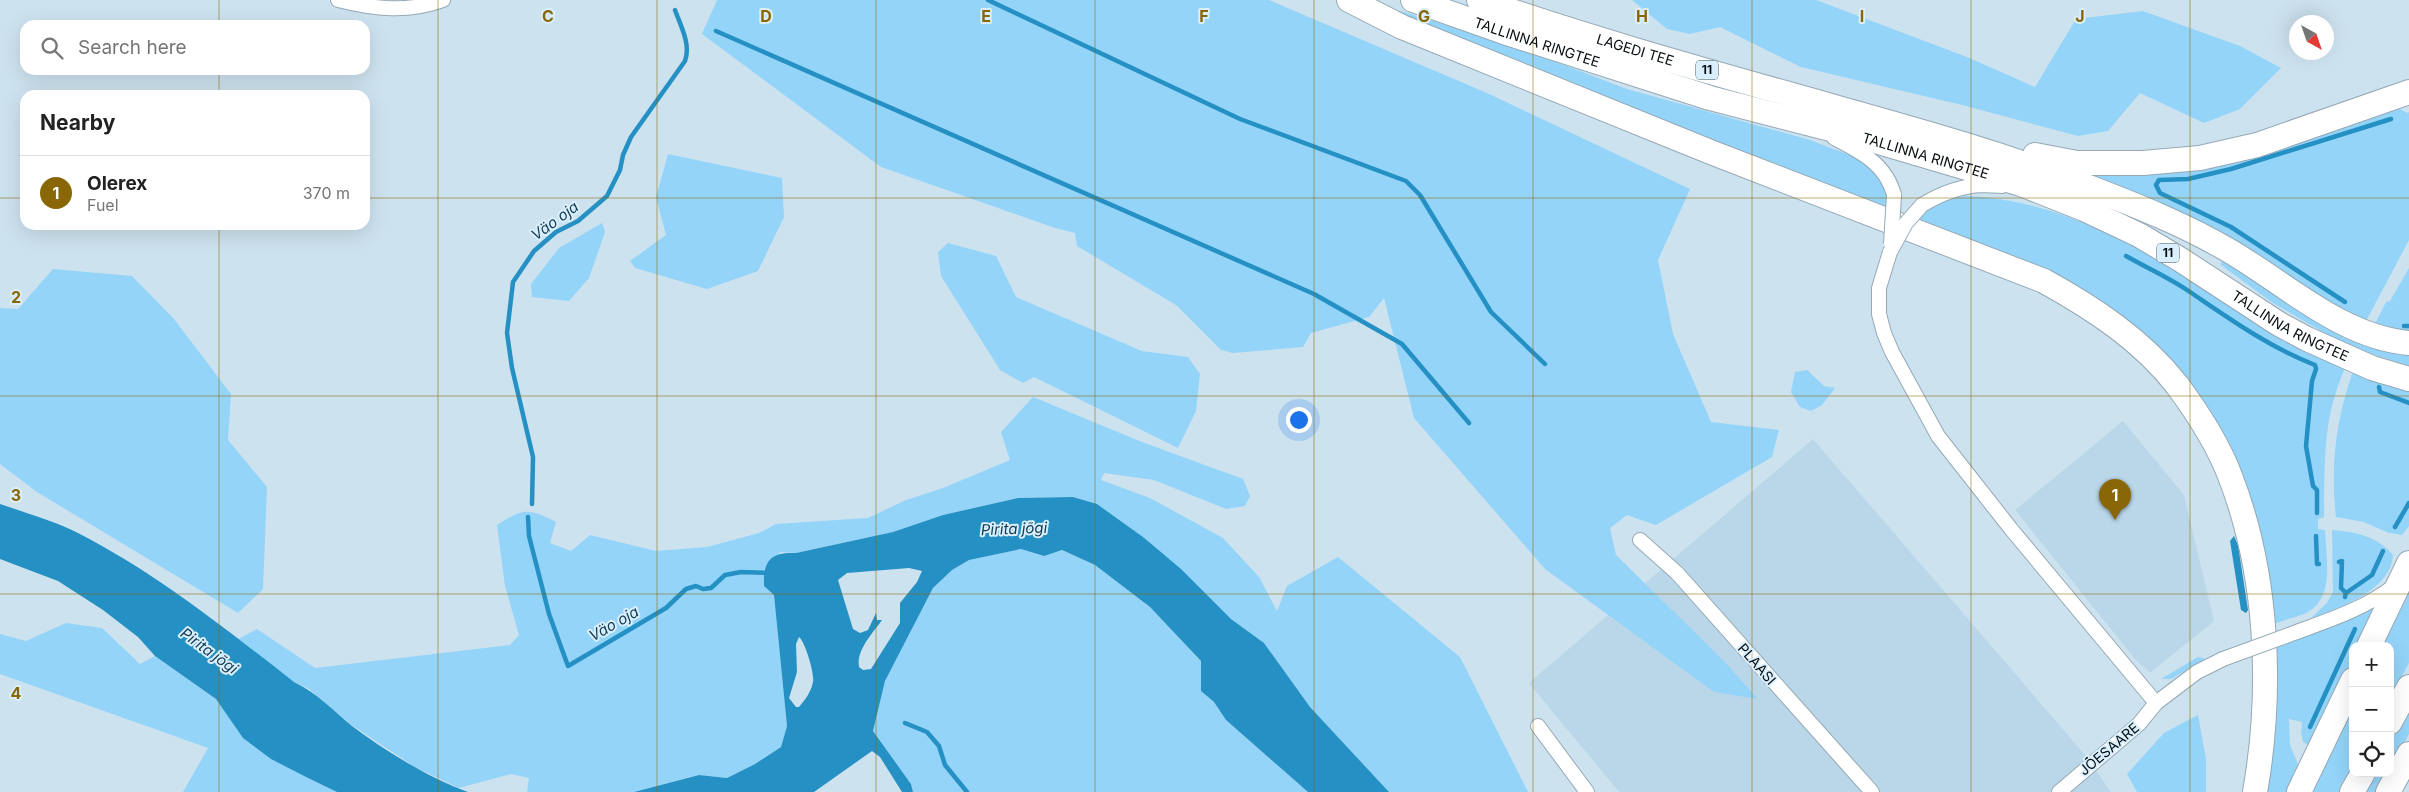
<!DOCTYPE html>
<meta charset="utf-8">
<style>
body{margin:0;font-family:Inter,sans-serif;background:#f2f2f2;color:#222}
.controls{position:absolute;right:15px;bottom:15px;display:grid;overflow:hidden;border-radius:10px;box-shadow:0 5px 20px #0002}
.controls button{width:45px;height:45px;display:grid;place-items:center;padding:0;border:0;border-bottom:1px solid #e0e0e0;background:#fff;color:#222;font:25px sans-serif}
.compass{position:absolute;left:2289px;top:15px;width:45px;height:45px;border-radius:50%;background:#fff;box-shadow:0 5px 20px #0002;rotate:140deg}
.you{position:absolute;left:1298px;top:419px;width:18px;height:18px;margin:-12px;border:4px solid #fff;border-radius:50%;background:#1a73e8;box-shadow:0 0 0 8px #1a73e833}
.badge{display:grid;place-items:center;width:32px;height:32px;border-radius:50%;background:#8a6706;color:#fff;font-size:16px;font-weight:700}
.pin{position:absolute;translate:-50% -41px;filter:drop-shadow(0 1px 2px #0008)}
.pin::after{content:'';position:absolute;top:26px;width:18px;height:15px;background:inherit;clip-path:polygon(0 0,100% 0,50% 100%)}
.list{margin:0;padding:0;list-style:none}
h2{display:flex;justify-content:space-between;align-items:center;height:65px;margin:0;padding:0 20px;font-size:21px}
h2 small{font-size:16px;font-weight:400;color:#767676}
.list li{display:grid;grid-template-columns:32px 1fr auto;gap:15px;align-items:center;box-sizing:border-box;height:75px;padding:0 20px;border-top:1px solid #e0e0e0}
.list b{display:block;font-size:19px;white-space:nowrap}
.list p{margin:0;font-size:16px;white-space:nowrap;color:#767676}
.list em{font-size:16px;font-style:normal;color:#767676}
.icon{flex:none;width:28px;height:28px;fill:none;stroke:currentColor;stroke-width:2;stroke-linecap:round;stroke-linejoin:round}
.map{position:relative;flex:none;width:2409px;height:792px;overflow:hidden}
.search{position:absolute;background:#fff;box-shadow:0 5px 20px #0002;left:20px;top:20px;width:350px;height:55px;display:flex;align-items:center;gap:12px;box-sizing:border-box;padding:0 18px;border-radius:15px;color:#767676;font-size:19px}
.panel{position:absolute;background:#fff;box-shadow:0 5px 20px #0002;left:20px;top:90px;width:350px;height:140px;border-radius:15px}
.map>svg:first-child{display:block}
.built{fill:#bad7e9}
.green{fill:#94d4f9}
.water{fill:#2490c3;fill-rule:evenodd}
.lines{fill:none;stroke-linecap:round;stroke-linejoin:round}
.stream{stroke:#2490c3;stroke-width:4.5}
.minor-casing{stroke:#94a8b5;stroke-width:16}
.trunk-casing{stroke:#94a8b5;stroke-width:26}
.minor{stroke:#fff;stroke-width:14}
.trunk{stroke:#fff;stroke-width:24}
.minor-bridge-casing{stroke:#94a8b5;stroke-width:16;stroke-linecap:butt}
.minor-bridge{stroke:#fff;stroke-width:14}
.grid{fill:none;stroke:#8a6706;stroke-width:1;stroke-opacity:0.55}
.labels{text-anchor:middle;stroke-width:4;stroke-linejoin:round;paint-order:stroke}
.shield{fill:#daeffd;stroke:#465258;stroke-width:1}
.shield-label{font-size:12px;font-weight:bold;fill:#070e12}
.street-label{font-size:14px;fill:#070e12;stroke:#daeffd}
.water-label{font-size:15px;font-style:italic;fill:#0f3a50;stroke:#daeffd}
.grid-label{font-size:16px;text-anchor:middle;font-weight:bold;fill:#8a6706;stroke:#daeffd;stroke-width:4;stroke-linejoin:round;paint-order:stroke}
</style>
<div class="map">
<svg width="2409" height="792" viewBox="0 0 2409 792">
<rect width="100%" height="100%" fill="#cde2ef"/>
<!-- built -->
<g class="built">
<polygon points="2123,421 2184,495 2214,621 2150,673 2135,659 2015,510"/>
<polygon points="1813,439 2086,756 2111,792 1619,792 1529,683"/>
</g>
<!-- green -->
<g class="green">
<polygon points="717,0 1269,0 1487,93 1690,189 1658,260 1673,334 1711,422 1779,430 1772,457 1656,525 1627,515 1610,528 1616,555 1723,660 1758,699 1714,692 1545,569 1414,418 1384,298 1369,317 1311,333 1303,347 1233,353 1221,350 1176,305 1077,246 1075,233 1055,228 881,167 702,34"/>
<polygon points="1632,0 1816,0 1967,57 2035,87 2076,19 2143,11 2240,46 2281,68 2240,109 2204,123 2140,93 2108,131 2078,136 1962,105 1801,67 1720,27 1690,34 1667,29"/>
<polygon points="1391,8 1522,49 1627,89 1810,140 1852,156 1867,165 1878,175 1885,186 1888,202 1887,211 1432,30"/>
<polygon points="2399,108 2407,113 2409,112 2409,240 2365,323 2065,167 2099,172"/>
<polygon points="668,154 782,178 784,217 758,271 707,289 635,268 630,261 666,235 656,197"/>
<path d="M1966,196c87,3 169,47 241,94 23,15 45,33 69,46 22,12 46,22 69,32 -23,53 -20,93 -21,149l-6,2v10l7,1c1,28 11,70 -21,84 -11,4 -23,7 -33,11l-50,-189 -179,-167 -29,-13 -95,-35c13,-17 27,-22 48,-25z"/>
<polygon points="602,223 605,232 589,278 569,301 532,297 531,284 559,248"/>
<polygon points="948,243 996,256 1016,297 1142,351 1188,357 1200,374 1196,411 1178,448 1034,377 1023,383 1000,370 941,276 938,252"/>
<polygon points="2222,259 2409,354 2409,366 2360,350 2333,338 2273,303 2221,265"/>
<polygon points="2409,268 2409,333 2374,326 2386,302 2390,301"/>
<polygon points="53,269 132,276 174,319 231,394 228,440 267,487 263,589 238,613 37,492 0,464 0,308 18,309"/>
<polygon points="1807,370 1824,386 1835,388 1822,405 1811,411 1800,407 1791,392 1795,372"/>
<path d="M2353,371l56,20v135l-7,9 -13,-2 -25,-11 -28,-5c-6,-52 0,-97 17,-146z"/>
<path d="M1033,397l109,45 101,37 7,17 -5,10 -19,3 -72,-29 -50,-7 -3,7 49,18 73,40 36,39 18,34 10,-25 51,-29 122,100 68,135h-139l-79,-85 -46,-64 -33,-24 -88,-82 -46,-33 -24,-7 -55,1 -75,17 -50,17 -97,21 -16,-1 -16,34 10,9 13,131 -6,21 -26,17 -28,14 -29,-3 -64,17h-107l2,-14 -18,-4 -52,14 -44,-21 -62,-41 -44,-37 -15,-7 -56,-43 19,-10 58,39 195,-23 9,-10 -14,-49 -8,-61c27,-17 31,-17 59,-3l-6,21 21,8 19,-16 66,16 51,-4 52,-14 17,-9 92,-6 38,-18 37,-12 67,-28 -9,-28z"/>
<path d="M2332,530c24,2 45,6 61,25 -2,36 -55,53 -83,64l17,-16 6,-11z"/>
<polygon points="1021,549 1044,556 1061,550 1095,565 1150,607 1201,661 1201,691 1214,702 1226,720 1308,792 913,792 911,784 873,731 885,681 933,588 952,570 969,560"/>
<polygon points="2409,585 2409,663 2390,698 2390,646 2379,646"/>
<polygon points="2372,609 2376,617 2361,646 2353,646 2353,663 2312,747 2303,742 2301,732 2302,722 2289,719 2290,745 2300,769 2289,792 2264,792 2271,650 2354,618"/>
<polygon points="66,623 102,628 140,664 155,656 216,699 229,715 310,779 337,792 183,792 208,748 0,674 0,634 26,641"/>
<polygon points="2198,657 2203,658 2204,660 2171,679 2161,679"/>
<polygon points="2353,700 2353,767 2339,792 2309,792"/>
<polygon points="2409,709 2409,734 2390,769 2390,743"/>
<polygon points="2198,715 2206,759 2206,792 2137,792 2127,774 2164,733"/>
<polygon points="2374,773 2388,773 2378,792 2364,792"/>
</g>
<!-- water -->
<g class="water">
<path d="M1073,497l24,7 46,33 38,32 50,50 33,24 46,64 79,85h-81l-82,-72 -12,-18 -13,-11v-30l-51,-54 -55,-42 -33,-15 -18,6 -23,-7 -52,11 -17,10 -19,18 -48,93 -12,50 38,53 2,8h-11l-22,-35 -8,-6 -58,41h-180l65,-17 28,3 28,-14 26,-17 6,-21 -13,-131 -10,-9c-1,-26 7,-34 32,-33l97,-21 50,-17 75,-17zM909,568l13,3 -5,11 -17,21v20l-29,46 -8,1 -4,-3c-3,-17 14,-34 23,-47h-5l-1,-7 -8,17 -8,3 -7,-4 -15,-49 9,-7zM799,637c6,4 16,38 14,45 -2,10 -8,18 -14,25h-3l-7,-9 8,-26 -1,-28z"/>
<path d="M0,504c26,9 54,17 78,29 78,40 148,96 216,149 23,11 39,28 58,44 35,26 75,51 116,66h-131l-27,-13 -39,-20 -28,-21 -27,-39 -61,-43 -17,-19 -35,-27 -45,-29 -58,-22z"/>
<polygon points="2234,536 2238,545 2248,610 2246,613 2241,610 2230,541"/>
</g>
<g class="lines">
<!-- stream -->
<g class="stream">
<polyline points="988,0 1240,119 1406,181 1420,195 1491,312 1545,364"/>
<polyline points="716,31 1314,294 1402,344 1469,423"/>
<path d="M2126,256c21,12 44,22 64,36 40,27 79,55 125,73l1,4 -4,12 -6,65 7,40 4,4v23"/>
<polyline points="2345,302 2231,227 2160,193 2156,185 2159,180 2188,179 2231,169 2391,119"/>
<polyline points="2404,326 2409,326"/>
<polyline points="2379,387 2380,392 2409,403"/>
<path d="M532,504l1,-47 -21,-89 -5,-35 6,-51 21,-31 22,-19 22,-11 29,-25 13,-26 3,-15 8,-18 54,-76c6,-17 -4,-34 -10,-51"/>
<polyline points="528,517 529,536 549,614 568,666 666,608 686,589 696,586 703,589 711,588 725,575 741,572 768,573"/>
<polyline points="2395,527 2409,503"/>
<polyline points="2316,536 2317,564 2319,564"/>
<polyline points="2339,562 2342,561 2341,588 2346,593"/>
<polyline points="2345,597 2346,593 2372,575 2383,551"/>
<polyline points="905,723 927,732 939,746 945,765 967,792"/>
<polyline points="2310,727 2355,629"/>
</g>
<defs>
<g id="minor">
<path d="M338,0c36,9 70,13 105,0"/>
<path d="M1834,138c27,14 52,26 60,57"/>
<path d="M1922,205c18,-11 39,-19 60,-20 7,0 14,1 20,1"/>
<polyline points="1890,252 1879,288 1879,314 1884,333 1892,352 1938,436 2011,529 2156,703"/>
<polyline points="1640,540 1677,573 1872,792"/>
<path d="M2294,633c35,-13 70,-24 100,-47"/>
<polyline points="1538,726 1587,792"/>
<polyline points="2059,792 2139,724 2156,703 2197,672 2223,659"/>
</g>
<g id="trunk">
<path d="M1349,0l53,27 311,126 331,128c49,27 98,59 133,104 20,27 41,59 53,91 38,98 43,213 25,316"/>
<path id="s1" d="M1413,0l91,32 206,66 155,40 156,46 63,25 55,26 42,25 98,64 28,15 65,29 37,11"/>
<path id="s2" d="M1479,0c118,41 239,74 359,108 86,24 171,48 253,80 47,18 94,37 137,62 57,33 113,87 181,93"/>
<polyline points="2035,155 2077,163 2143,163 2200,158 2257,145 2409,92"/>
<polyline points="2369,646 2409,563"/>
<polyline points="2390,722 2409,687"/>
<polyline points="2299,792 2353,680"/>
<polyline points="2352,792 2363,773"/>
<polyline points="2388,792 2409,754"/>
</g>
</defs>
<!-- minor casing -->
<use href="#minor" class="minor-casing"/>
<!-- trunk casing -->
<use href="#trunk" class="trunk-casing"/>
<!-- minor -->
<use href="#minor" class="minor"/>
<!-- trunk -->
<use href="#trunk" class="trunk"/>
<defs>
<g id="minor-bridge">
<polyline points="1891,244 1894,195"/>
<polyline points="1890,252 1906,223 1922,205"/>
<polyline points="2223,659 2294,633"/>
</g>
</defs>
<!-- minor-bridge casing -->
<use href="#minor-bridge" class="minor-bridge-casing"/>
<!-- minor-bridge -->
<use href="#minor-bridge" class="minor-bridge"/>
</g>
<!-- grid -->
<path class="grid" d="M219,0v25M438,0v792M657,0v792M876,0v792M1095,0v792M1314,0v792M1533,0v792M1752,0v792M1971,0v792M2190,0v792M219,70v25M0,198h25M365,198h2044M219,225v567M0,396h2409M0,594h2409"/>
<g class="labels">
<!-- shield labels -->
<g class="shield">
<rect x="1696" y="60.5" width="22" height="19" rx="4"/>
<rect x="2157" y="243.5" width="22" height="19" rx="4"/>
</g>
<g class="shield-label">
<text x="1707" y="74">11</text>
<text x="2168" y="257">11</text>
</g>
<!-- street labels -->
<g class="street-label">
<text dy="5" stroke="none"><textPath href="#s1" startOffset="131">TALLINNA RINGTEE</textPath></text>
<text dy="5" stroke="none"><textPath href="#s2" startOffset="164">LAGEDI TEE</textPath></text>
<text dy="5" stroke="none"><textPath href="#s1" startOffset="536">TALLINNA RINGTEE</textPath></text>
<text dy="5" stroke="none"><textPath href="#s1" startOffset="941">TALLINNA RINGTEE</textPath></text>
<text transform="translate(1757 664) rotate(49)" y="5">PLAASI</text>
<text transform="translate(2109 749) rotate(-40)" y="5">JÕESAARE</text>
</g>
<!-- water labels -->
<g class="water-label">
<text transform="translate(555 221) rotate(-36)" y="5">Väo oja</text>
<text transform="translate(1014 529) rotate(-2)" y="5">Pirita jõgi</text>
<text transform="translate(614 624) rotate(-30)" y="5">Väo oja</text>
<text transform="translate(209 651) rotate(36)" y="5">Pirita jõgi</text>
</g>
</g>
<g class="grid-label">
<text x="548" y="22">C</text>
<text x="766" y="22">D</text>
<text x="986" y="22">E</text>
<text x="1204" y="22">F</text>
<text x="1424" y="22">G</text>
<text x="1642" y="22">H</text>
<text x="1862" y="22">I</text>
<text x="2080" y="22">J</text>
<text x="16" y="303">2</text>
<text x="16" y="501">3</text>
<text x="16" y="699">4</text>
</g>
</svg>
<div class="controls">
<button>+</button>
<button>−</button>
<button><svg class="icon" aria-label="locate" viewBox="0 0 24 24"><circle cx="12" cy="12" r="6"/><path d="M12 2v4M12 18v4M2 12h4M18 12h4"/></svg></button>
</div>
<svg class="compass" viewBox="-18 -18 36 36"><path d="M0-13l5 13h-10z" fill="#e53935"/><path d="M0 13l5-13h-10z" fill="#767676"/></svg>
<div class="you"></div>
<div class="pin badge" style="left:2115px;top:520px">1</div>
<div class="search"><svg class="icon" aria-label="search" viewBox="0 0 24 24"><circle cx="10" cy="10" r="6"/><path d="M15 15l6 6"/></svg>Search here</div>
<section class="panel">
<h2>Nearby<small></small></h2>
<ul class="list">
<li><span class="badge">1</span><div><b>Olerex</b><p>Fuel</p></div><em>370 m</em></li>
</ul>
</section>
</div>
